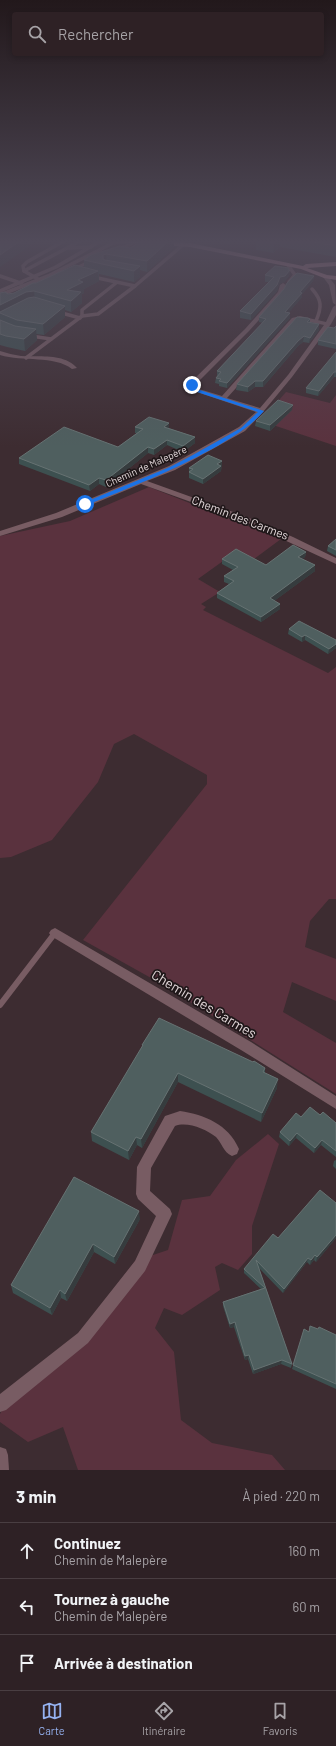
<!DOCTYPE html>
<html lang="fr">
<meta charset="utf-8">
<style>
body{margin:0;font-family:Barlow,sans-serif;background:#3a2e32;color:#f1f3f6}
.stop{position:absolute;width:12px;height:12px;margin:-9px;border:3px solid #1a73e8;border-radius:50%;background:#fff}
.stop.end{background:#1a73e8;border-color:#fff;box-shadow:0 1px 4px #0008}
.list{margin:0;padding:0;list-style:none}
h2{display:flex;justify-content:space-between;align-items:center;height:52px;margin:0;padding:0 16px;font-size:17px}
h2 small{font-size:13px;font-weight:400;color:#a7a3a7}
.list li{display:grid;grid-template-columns:26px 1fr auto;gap:12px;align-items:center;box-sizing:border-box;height:56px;padding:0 16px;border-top:1px solid #493e42}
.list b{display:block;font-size:15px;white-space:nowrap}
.list p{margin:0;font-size:13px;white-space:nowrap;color:#a7a3a7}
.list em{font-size:13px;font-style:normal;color:#a7a3a7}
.icon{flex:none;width:22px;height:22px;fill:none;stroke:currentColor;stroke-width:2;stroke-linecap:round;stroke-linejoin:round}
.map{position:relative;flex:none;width:336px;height:1470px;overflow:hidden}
.search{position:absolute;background:#2e2125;box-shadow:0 2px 6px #0003;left:12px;right:12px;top:12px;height:44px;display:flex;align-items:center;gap:10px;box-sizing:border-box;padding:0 14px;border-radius:4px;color:#a7a3a7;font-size:15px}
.sheet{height:220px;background:#2e2125}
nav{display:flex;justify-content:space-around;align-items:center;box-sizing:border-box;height:56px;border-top:1px solid #493e42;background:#2e2125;font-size:11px;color:#a7a3a7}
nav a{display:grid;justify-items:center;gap:2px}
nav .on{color:#95b2f1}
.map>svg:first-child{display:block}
.green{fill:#5a323e}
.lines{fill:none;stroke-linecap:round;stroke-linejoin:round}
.service-far1{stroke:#785c63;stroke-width:3.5}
.service{stroke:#785c63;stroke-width:6}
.minor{fill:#785c63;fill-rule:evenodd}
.tertiary{fill:#785c63;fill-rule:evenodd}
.primary{fill:#bd8493;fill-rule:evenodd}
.wall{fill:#3d5050}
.shaded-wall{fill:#363c3e}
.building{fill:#4f5f5f;stroke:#667272}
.route{fill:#1a73e8}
.labels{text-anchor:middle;stroke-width:3.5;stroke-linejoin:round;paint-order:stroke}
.far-street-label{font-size:10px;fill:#e3d8da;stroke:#1f1719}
.street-label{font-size:12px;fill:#e3d8da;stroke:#1f1719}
.near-street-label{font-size:14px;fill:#e3d8da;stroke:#1f1719}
</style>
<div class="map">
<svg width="336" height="1470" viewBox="0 0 336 1470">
<rect width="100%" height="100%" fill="#3d2c31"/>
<!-- green -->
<g class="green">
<polygon points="286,392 330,403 336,395 336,446 261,421"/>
<polygon points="149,487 281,539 254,559 237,551 198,579 220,592 201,604 206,607 203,610 328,673 336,667 336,899 329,899 310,921 305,947 336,959 336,1001 292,982 283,1012 336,1043 336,1094 160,983 83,940 207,784 207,775 134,734 114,744 98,782 52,840 11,857 0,858 0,536 70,521"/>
<polygon points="268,1134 279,1144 252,1226 252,1254 238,1270 222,1263 215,1267 220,1290 182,1315 164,1308 155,1328 174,1352 181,1420 212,1443 272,1455 285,1470 78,1470 63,1427 28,1442 0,1422 0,1414 15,1386 79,1334 135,1261 168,1250 182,1200 210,1196 236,1160"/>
</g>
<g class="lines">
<!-- service-far1 -->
<g class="service-far1">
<polyline points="69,248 91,247"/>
<polyline points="288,265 295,275 289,282"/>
<polyline points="24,271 80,241"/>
<polyline points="93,277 135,286 184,244"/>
<polyline points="38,279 24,271 23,266 27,262 64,241"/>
<path d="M312,289c10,11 10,18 4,32"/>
<polyline points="0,295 48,276 113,243 128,241"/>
<polyline points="58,312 80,318"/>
<polyline points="82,316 82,310 116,283"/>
<polyline points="31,336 51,339"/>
<polyline points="26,358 82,316 98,314 135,286"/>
</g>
<!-- service -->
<polyline class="service" points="0,1005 55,933"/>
<!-- minor -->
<g class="minor">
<polygon points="0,274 23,282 24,283 21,285 0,278"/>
<polygon points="324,276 328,276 335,285 336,305 333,303 329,285 323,277"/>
<path d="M283,283l3,2 -3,8 -34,38 -52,52 -1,2 3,4 23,7 70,-78 8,-2 26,6 7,-15 3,-2v10l-5,9 -39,53 -29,35 -18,19 -70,39 -28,11 100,36 46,20 43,21v6l-95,-44 -100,-36 -79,33 -62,19v-5l56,-18 113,-47 70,-39 17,-15 -62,-21 -4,-6 2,-4 53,-52 33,-37 2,-7zM300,320l24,5 -36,50 -28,33 -33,-10 69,-77z"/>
<path d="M0,351c7,2 14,4 21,5 19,1 43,-3 56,12l-5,1c-18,-14 -49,-7 -72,-14z"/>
<polygon points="55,928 251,1042 336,1096 336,1109 241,1050 51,936 49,933 51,930"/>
<path d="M180,1111c25,4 48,13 59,38l-2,5 -5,2c-9,-4 -10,-13 -16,-19 -10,-8 -29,-16 -41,-11l-24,42 -1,23 20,18 2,5 -27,57 -57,72 -82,67 -6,2v-18l78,-61 57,-72 21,-45 -18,-17 -2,-5 1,-27 28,-51z"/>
<polygon points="0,1447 6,1449 8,1455 9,1470 0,1470"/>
</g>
<!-- tertiary -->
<g class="tertiary">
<polygon points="97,241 104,241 58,268 0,293 0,289 54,266"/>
<polygon points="134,241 142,241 113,253 108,252"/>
<polygon points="94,258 99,259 69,273 64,272"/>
</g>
<!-- primary -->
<polygon class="primary" points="127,241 190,243 303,266 306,264 336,262 336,266 307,268 327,275 336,276 336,280 324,278 301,269 190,247 130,243"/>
</g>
<!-- wall -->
<g class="wall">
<polygon points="219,241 235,241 229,244"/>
<polygon points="256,241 336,241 336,257 280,247 273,253 256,250"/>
<polygon points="174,247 147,272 140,270 140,277 134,282 99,274 99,281 84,289 84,293 82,294 82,303 71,312 65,310 65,317 44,335 36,334 37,340 25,351 7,347 0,345 0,293 8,294 14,293 36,283 84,267 84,260 91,255 130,248"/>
<polygon points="289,270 290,270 289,276 284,282 279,284 277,291 251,320 240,318 240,311 269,282 265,282 265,275"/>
<polygon points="314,276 313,281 302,294 302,297 288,313 290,318 227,388 219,386 219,384 215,383 216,378 217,376 217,371 263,323 259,322 259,317"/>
<polygon points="310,319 310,322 319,330 309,343 303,342 298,346 263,387 255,387 248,392 236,390 237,384"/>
<polygon points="336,326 336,349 318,345 318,340 334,328"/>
<polygon points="336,352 336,377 334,377 318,396 306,393 306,388"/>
<polygon points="292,410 270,431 255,426 256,421"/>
<polygon points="135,427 169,428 195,437 195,443 183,452 167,445 154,455 148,453 106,487 99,484 90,491 19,464 19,458 118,447 137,433 135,433"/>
<polygon points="222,461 221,471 203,484 189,478 189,468"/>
<polygon points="336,539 336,556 327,551 328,546"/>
<polygon points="306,552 305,557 302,559 315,565 315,571 274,601 280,604 280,609 261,622 217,598 217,593 229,584 224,582 224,576 233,570 222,564 222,559 266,565"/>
<polygon points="289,629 336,640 336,648 328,654 305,640 302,642 288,634"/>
<polygon points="142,1045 265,1068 265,1073 277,1088 261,1122 178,1082 142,1148 137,1145 129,1160 92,1141 91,1132 142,1048"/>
<polygon points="320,1115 336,1123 336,1157 321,1145 314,1153 296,1138 289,1146 279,1137 280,1132 301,1117"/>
<polygon points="336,1160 336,1169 333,1166 334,1161"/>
<polygon points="336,1203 336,1238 316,1262 314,1260 310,1265 307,1262 283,1293 259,1268 292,1364 291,1368 281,1364 253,1374 248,1359 245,1360 234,1327 230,1328 223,1306 223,1302 261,1289 244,1273 244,1269 278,1238"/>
<polygon points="140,1219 115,1264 94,1252 67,1301 61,1298 52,1315 13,1293 11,1285"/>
<polygon points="304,1329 309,1332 318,1329 336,1335 336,1389 292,1369"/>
</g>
<!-- shaded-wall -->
<g class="shaded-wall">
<polygon points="20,241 36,241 0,267 0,255"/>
<polygon points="169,241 174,241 174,247 147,272 147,261"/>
<polygon points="229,241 235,241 229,244"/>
<polygon points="276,241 280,241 280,247 273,253 274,243"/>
<polygon points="106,254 107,265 103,265 103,255"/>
<polygon points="140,266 140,277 134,282 134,271"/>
<polygon points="289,268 289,271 290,270 289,276 284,282 279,284 277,291 251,320 251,314 280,277"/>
<polygon points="98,271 99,281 84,289 84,293 82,294 82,303 71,312 71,301 67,290 78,280"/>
<polygon points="314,276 313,281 302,294 302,297 285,317 285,312 300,292"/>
<polygon points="34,291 35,302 0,313 0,305 26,292"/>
<polygon points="65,306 65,317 44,335 43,324"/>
<polygon points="290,313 290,318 227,388 227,383"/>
<polygon points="319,324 319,330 309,343 310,338"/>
<polygon points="36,329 37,340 25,351 24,339"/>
<polygon points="304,336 303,342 298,346 263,387 263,381 298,341"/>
<polygon points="334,372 334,377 318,396 319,391"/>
<polygon points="255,381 255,387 248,392 248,387"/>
<polygon points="293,405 292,410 270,431 270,425"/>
<polygon points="169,423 169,429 164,427"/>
<polygon points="195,437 195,443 183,452 183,446"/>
<polygon points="167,440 167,445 154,455 154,449"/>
<polygon points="148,447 148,453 106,487 106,480"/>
<polygon points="222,461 221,471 203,484 203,479 217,464"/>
<polygon points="99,478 99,484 90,491 89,485"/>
<polygon points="306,552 305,557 298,563 298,557"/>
<polygon points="315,565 315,571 270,604 270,598"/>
<polygon points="280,604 280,609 261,622 261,617"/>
<polygon points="305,635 305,640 302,642 302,637"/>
<polygon points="336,644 336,648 328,654 329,649"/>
<polygon points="178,1073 178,1082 142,1148 141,1139"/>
<polygon points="278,1079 277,1088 261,1122 262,1113"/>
<polygon points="297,1133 296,1138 289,1146 290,1141"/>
<polygon points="136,1137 137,1145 129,1160 128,1151"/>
<polygon points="322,1140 321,1145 314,1153 315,1148"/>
<polygon points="139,1211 140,1219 115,1264 114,1257"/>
<polygon points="336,1235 336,1238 316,1262 317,1257"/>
<polygon points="93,1244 94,1252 67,1301 65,1294"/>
<polygon points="315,1255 314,1260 310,1265 311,1260"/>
<polygon points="308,1258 307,1262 283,1293 284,1289"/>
<polygon points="60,1290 61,1298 52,1315 50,1308"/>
<polygon points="235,1322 234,1327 230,1328 230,1324"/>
<polygon points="249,1355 248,1359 245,1360 245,1356"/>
<polygon points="282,1360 281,1364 253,1374 254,1370"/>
</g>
<!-- building -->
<g class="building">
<polygon points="0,241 20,241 0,255"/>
<polygon points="142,241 169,241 147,261 106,254 103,255 103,259 105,260 140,266 134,271 84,260 91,255 120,246 130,248"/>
<polygon points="266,241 276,241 274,243"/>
<polygon points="307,241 336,241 336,246"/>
<polygon points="75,265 98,271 78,280 83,282 67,290 81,292 71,301 34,291 26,292 0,305 0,293 5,292 8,294 14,293 33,283 36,283"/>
<polygon points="275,266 289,268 288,270 290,270 285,276 280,277 277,285 251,314 240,311 274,277 265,275"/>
<polygon points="297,273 314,276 300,292 302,293 285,312 290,313 227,383 219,381 221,379 216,378 221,372 217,371 266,319 259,317 284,289 287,283"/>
<polygon points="34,297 65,306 43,324 17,320 0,313 0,312 28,298"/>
<polygon points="297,317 308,318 310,319 307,322 319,324 310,338 304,336 298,341 263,381 255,381 248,387 237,384"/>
<polygon points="0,320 15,326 36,329 24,339 6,336 0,334"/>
<polygon points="336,326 336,344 318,340 328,327 334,328"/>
<polygon points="336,352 336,372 334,372 319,391 306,388"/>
<polygon points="278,400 293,405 270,425 256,421"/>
<polygon points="149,417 169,423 164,427 195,437 183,446 167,440 154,449 148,447 106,480 99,478 89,485 19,458 64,427 118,447 143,429 135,427"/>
<polygon points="208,455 222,461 217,464 221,466 203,479 189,472 193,469 189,468"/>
<polygon points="336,539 336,550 328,546"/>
<polygon points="293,545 306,552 298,557 315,565 270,598 280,604 261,617 217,593 234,581 224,576 238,567 222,559 236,549 266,565"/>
<polygon points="299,621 336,640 336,644 329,649 305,635 302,637 289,629"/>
<polygon points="159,1018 253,1062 254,1061 265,1068 263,1072 278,1079 262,1113 178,1073 141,1139 136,1137 128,1151 91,1132 143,1045 142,1045"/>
<polygon points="310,1107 320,1115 323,1112 336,1123 336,1151 322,1140 315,1148 297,1133 290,1141 280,1132 296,1113 301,1117"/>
<polygon points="74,1177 139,1211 114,1257 93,1244 65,1294 60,1290 50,1308 11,1285"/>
<polygon points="320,1190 336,1203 336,1235 317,1257 315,1255 311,1260 308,1258 284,1289 256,1260 292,1364 282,1360 254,1370 249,1355 245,1356 235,1322 230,1324 223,1302 265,1288 244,1269 273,1234 278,1238"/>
<polygon points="310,1326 318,1329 319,1327 336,1335 336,1384 293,1365 304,1329 309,1332"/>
</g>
<!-- sky -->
<linearGradient id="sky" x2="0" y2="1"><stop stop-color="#22181b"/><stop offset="0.54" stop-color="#514b5a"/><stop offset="1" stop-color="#514b5a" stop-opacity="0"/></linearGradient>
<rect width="336" height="447" fill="url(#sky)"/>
<!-- route -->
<path class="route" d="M191,384h3l3,5 6,2 61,20c-15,17 -33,27 -52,38 -40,22 -83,39 -125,56h-4v-2l87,-36 21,-11 50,-28 17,-16 -58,-19 -6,-2z"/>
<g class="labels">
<!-- far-street labels -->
<g class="far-street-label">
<text transform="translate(146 466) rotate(-24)" y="4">Chemin de Malepère</text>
</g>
<!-- street labels -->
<g class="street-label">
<text transform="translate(240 518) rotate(21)" y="4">Chemin des Carmes</text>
</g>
<!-- near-street labels -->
<g class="near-street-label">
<text transform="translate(204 1004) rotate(31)" y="5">Chemin des Carmes</text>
</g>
</g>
</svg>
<div class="stop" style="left:85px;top:504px"></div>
<div class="stop end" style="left:192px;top:385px"></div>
<div class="search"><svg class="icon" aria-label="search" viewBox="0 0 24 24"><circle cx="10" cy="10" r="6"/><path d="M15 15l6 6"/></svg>Rechercher</div>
</div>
<section class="sheet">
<h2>3 min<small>À pied · 220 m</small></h2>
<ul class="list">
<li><svg class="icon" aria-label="ahead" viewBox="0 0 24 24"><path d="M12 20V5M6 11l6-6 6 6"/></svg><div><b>Continuez</b><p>Chemin de Malepère</p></div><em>160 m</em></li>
<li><svg class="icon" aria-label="left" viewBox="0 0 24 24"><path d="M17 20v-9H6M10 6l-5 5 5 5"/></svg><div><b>Tournez à gauche</b><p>Chemin de Malepère</p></div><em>60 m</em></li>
<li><svg class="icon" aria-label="arrive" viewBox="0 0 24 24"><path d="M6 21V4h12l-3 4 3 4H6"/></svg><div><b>Arrivée à destination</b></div></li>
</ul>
</section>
<nav>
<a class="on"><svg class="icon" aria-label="map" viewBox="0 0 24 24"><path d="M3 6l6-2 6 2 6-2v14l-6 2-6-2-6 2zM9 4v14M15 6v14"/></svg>Carte</a>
<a><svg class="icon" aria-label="directions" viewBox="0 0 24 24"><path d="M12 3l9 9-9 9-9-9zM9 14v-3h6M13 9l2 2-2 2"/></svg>Itinéraire</a>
<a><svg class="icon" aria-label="saved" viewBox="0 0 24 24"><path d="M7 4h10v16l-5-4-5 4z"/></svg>Favoris</a>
</nav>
